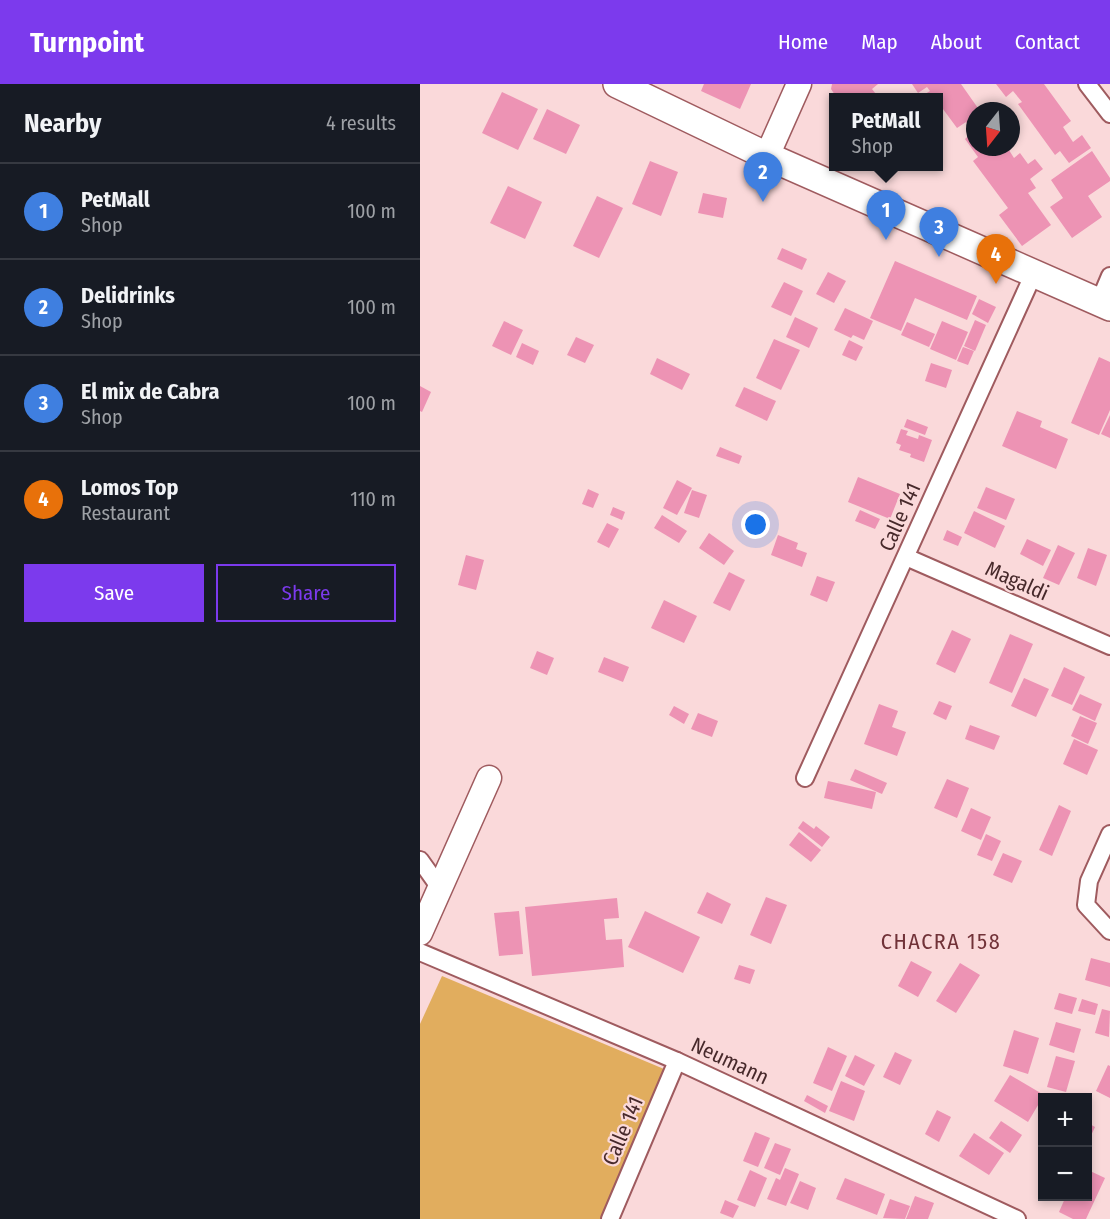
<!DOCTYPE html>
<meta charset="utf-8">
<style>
body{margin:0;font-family:"Fira Sans Condensed",sans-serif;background:#242831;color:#f1f3f6}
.controls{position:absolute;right:18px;bottom:18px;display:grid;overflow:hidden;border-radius:0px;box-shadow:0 3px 9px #0003}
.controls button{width:54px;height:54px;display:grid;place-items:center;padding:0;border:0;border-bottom:2px solid #363941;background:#171b24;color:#f1f3f6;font:30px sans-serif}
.compass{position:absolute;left:546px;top:18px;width:54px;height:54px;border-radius:50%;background:#171b24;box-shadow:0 3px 9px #0003;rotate:197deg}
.you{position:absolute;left:336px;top:441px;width:21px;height:21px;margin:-15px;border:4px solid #fff;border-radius:50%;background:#1a73e8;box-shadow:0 0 0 9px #1a73e833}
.badge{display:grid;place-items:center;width:39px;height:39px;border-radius:50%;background:#7c3aed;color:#fff;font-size:20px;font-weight:700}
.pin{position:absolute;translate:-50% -50px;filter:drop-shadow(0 2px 3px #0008)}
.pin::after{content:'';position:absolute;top:32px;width:21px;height:18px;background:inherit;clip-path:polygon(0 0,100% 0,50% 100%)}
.popup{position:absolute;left:409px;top:9px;width:114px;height:78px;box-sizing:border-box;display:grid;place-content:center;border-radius:0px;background:#171b24;filter:drop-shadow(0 2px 4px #0005);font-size:20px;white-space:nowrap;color:#9ea1a6}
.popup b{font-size:22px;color:#f1f3f6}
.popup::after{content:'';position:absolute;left:50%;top:100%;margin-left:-12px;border:12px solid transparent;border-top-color:#171b24}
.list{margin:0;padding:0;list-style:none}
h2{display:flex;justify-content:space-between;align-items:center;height:78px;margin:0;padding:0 24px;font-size:26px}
h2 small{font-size:20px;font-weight:400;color:#9ea1a6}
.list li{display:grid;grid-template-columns:39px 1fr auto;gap:18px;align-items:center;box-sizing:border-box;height:96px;padding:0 24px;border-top:2px solid #363941}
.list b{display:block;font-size:22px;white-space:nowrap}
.list p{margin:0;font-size:20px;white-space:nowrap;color:#9ea1a6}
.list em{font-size:20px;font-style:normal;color:#9ea1a6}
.actions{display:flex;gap:12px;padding:18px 24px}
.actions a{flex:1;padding:14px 0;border:2px solid #7c3aed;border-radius:0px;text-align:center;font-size:21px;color:#7c3aed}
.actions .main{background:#7c3aed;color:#fff}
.map{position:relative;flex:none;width:690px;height:1135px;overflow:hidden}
header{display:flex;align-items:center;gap:36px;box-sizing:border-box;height:84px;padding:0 30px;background:#7c3aed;color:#fff}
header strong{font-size:28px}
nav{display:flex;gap:33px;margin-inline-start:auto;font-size:21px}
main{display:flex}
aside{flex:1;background:#171b24}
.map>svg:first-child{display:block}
.green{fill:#e1ad5e}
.building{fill:#ed93b4}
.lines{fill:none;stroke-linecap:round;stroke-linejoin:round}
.street-casing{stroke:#9f5b5f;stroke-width:20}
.secondary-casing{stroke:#9f5b5f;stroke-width:27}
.primary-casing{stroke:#9f5b5f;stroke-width:30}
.street{stroke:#fff;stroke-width:16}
.secondary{stroke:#fff;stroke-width:24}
.primary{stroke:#fff;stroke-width:27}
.labels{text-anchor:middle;stroke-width:4.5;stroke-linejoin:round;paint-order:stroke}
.street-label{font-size:21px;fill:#47292b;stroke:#fad9da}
.neighbourhood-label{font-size:22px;letter-spacing:1.5px;fill:#713238;stroke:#fad9da}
</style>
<header>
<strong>Turnpoint</strong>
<nav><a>Home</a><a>Map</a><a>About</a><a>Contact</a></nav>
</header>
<main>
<aside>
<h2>Nearby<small>4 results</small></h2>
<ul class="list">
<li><span class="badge" style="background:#3f7fe0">1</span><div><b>PetMall</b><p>Shop</p></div><em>100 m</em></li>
<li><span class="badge" style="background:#3f7fe0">2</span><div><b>Delidrinks</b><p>Shop</p></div><em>100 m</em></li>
<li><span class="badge" style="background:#3f7fe0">3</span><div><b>El mix de Cabra</b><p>Shop</p></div><em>100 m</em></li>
<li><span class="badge" style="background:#e8710a">4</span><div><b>Lomos Top</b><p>Restaurant</p></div><em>110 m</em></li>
</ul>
<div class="actions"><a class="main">Save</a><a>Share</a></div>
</aside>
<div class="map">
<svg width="690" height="1135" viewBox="0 0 690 1135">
<rect width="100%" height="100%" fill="#fad9da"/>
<!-- green -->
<polygon class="green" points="22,892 244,985 182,1135 0,1135 0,940"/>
<!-- building -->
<g class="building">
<polygon points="284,0 331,0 320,25 281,7"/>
<polygon points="412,0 458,0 452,5 459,14 417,14 411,5"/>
<polygon points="492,0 541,0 560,27 555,27 555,63 587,63 594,74 600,69 608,80 615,75 623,85 610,95 616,104 608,109 631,141 602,162 579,131 588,124 553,77 558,73 545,55 553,48 546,38 537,44 520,21 518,23 518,14 507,14 505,10 510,7 507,3 498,9"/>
<polygon points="576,0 624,0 651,37 643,43 653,58 662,51 671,64 649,79 640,67 635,71 598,20 602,18 593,7 586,13"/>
<polygon points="82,8 118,25 98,66 62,49"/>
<polygon points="127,25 160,41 146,70 113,55"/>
<polygon points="672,67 690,94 690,97 668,112 682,133 652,154 630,123 643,114 631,96"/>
<polygon points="230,77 258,88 241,132 212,120"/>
<polygon points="88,102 122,118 105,155 70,139"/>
<polygon points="283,109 307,114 303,134 278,129"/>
<polygon points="177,112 203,124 179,174 153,162"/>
<polygon points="362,164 387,175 382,186 357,175"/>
<polygon points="475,177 557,212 547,236 495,214 481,247 450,234"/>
<polygon points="408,188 426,197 414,219 396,210"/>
<polygon points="364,198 383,207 371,232 351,223"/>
<polygon points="559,215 576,223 568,239 552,230"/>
<polygon points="425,224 453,237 444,256 433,251 431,254 414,246"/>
<polygon points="375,233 398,244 389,264 366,253"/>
<polygon points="555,236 566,241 555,267 544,262"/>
<polygon points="84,237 103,246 91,271 72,262"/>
<polygon points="522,237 548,248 536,276 510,265"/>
<polygon points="487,238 515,250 509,263 481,251"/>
<polygon points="156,253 174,261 165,279 147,271"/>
<polygon points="354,255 380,266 361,306 336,294"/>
<polygon points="429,256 443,263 436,277 422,271"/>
<polygon points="102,259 119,267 113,281 96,273"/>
<polygon points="543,263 554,267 548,281 537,277"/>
<polygon points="679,273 690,278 690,326 679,351 651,339"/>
<polygon points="237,274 270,290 262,306 230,290"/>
<polygon points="511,279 532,286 526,304 505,297"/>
<polygon points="0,302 11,308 2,328 0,327"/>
<polygon points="324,303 356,317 347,337 315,322"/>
<polygon points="597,327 622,337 620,343 648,355 636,385 582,362"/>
<polygon points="690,331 690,354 681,350"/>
<polygon points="487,335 508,343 505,351 484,343"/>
<polygon points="481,345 488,347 486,351 498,355 499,351 512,356 504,378 490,373 491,370 479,366 481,361 476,359"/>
<polygon points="300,363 322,372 319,380 296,372"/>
<polygon points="438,393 480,410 470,435 428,418"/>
<polygon points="257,396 272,404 257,431 243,424"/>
<polygon points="566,403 595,415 586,436 557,424"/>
<polygon points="168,405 179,410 173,424 162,420"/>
<polygon points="272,406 287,411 279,434 264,429"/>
<polygon points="193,423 205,428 202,436 190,431"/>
<polygon points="440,426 460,435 455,445 435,437"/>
<polygon points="554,427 585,442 575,464 544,449"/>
<polygon points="242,431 267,447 259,459 234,444"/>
<polygon points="187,439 199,445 189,464 177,458"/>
<polygon points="527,446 542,453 538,462 523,456"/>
<polygon points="289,449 314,467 304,481 279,464"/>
<polygon points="358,451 378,459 376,465 387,469 382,483 351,471"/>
<polygon points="607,455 631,466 623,482 600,470"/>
<polygon points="638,461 655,469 639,501 623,494"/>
<polygon points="668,464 687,471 676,502 657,494"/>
<polygon points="46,471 64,476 56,506 38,501"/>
<polygon points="309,488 325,496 310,527 293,519"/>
<polygon points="397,492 415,498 407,518 390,511"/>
<polygon points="244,516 277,532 264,559 231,544"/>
<polygon points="532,546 551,555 535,589 516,580"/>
<polygon points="590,550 613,560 592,609 569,599"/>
<polygon points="117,567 134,574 127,591 110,584"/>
<polygon points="184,573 209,583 203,598 178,588"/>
<polygon points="644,583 665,593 652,621 631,612"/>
<polygon points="604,594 629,605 616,633 591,622"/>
<polygon points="660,610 682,620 675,637 652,626"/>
<polygon points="519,617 532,622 526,636 513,630"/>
<polygon points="459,620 478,627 472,643 486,648 477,672 444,660"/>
<polygon points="254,622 269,630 264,640 249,631"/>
<polygon points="278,629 298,637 292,653 271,645"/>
<polygon points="660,632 677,639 668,660 651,652"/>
<polygon points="550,641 580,652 574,666 545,655"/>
<polygon points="654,655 678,666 667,691 643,680"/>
<polygon points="435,685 467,699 462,710 430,696"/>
<polygon points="527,695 549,704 537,734 514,724"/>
<polygon points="408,697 456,708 452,725 404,714"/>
<polygon points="639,721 651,727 632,772 619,766"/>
<polygon points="551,724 571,733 561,756 541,747"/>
<polygon points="383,737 394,745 396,742 410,753 402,763 378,744"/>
<polygon points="379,748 401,766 391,778 369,761"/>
<polygon points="566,750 581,757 572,777 557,771"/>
<polygon points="583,769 602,777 592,799 573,791"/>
<polygon points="287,808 311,820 302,840 277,829"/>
<polygon points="346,813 367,821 351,860 330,851"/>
<polygon points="197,814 199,834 184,835 186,856 202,855 204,883 112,892 105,823"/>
<polygon points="99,827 103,870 79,872 74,829"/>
<polygon points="225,827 280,853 263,889 208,863"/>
<polygon points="671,874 690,879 690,903 665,896"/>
<polygon points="491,877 512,888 498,913 478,902"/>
<polygon points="540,879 560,891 536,929 516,917"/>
<polygon points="319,881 335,886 330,900 314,895"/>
<polygon points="639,909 657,914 652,930 634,925"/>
<polygon points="662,915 678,920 675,931 658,927"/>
<polygon points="682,925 690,927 689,953 675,949"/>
<polygon points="636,938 661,945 654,969 629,961"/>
<polygon points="594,946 619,954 608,990 583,982"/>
<polygon points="408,963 427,972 412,1007 393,999"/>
<polygon points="475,968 492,976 480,1001 463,993"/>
<polygon points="435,971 455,981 444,1002 425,992"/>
<polygon points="636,972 655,977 646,1008 627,1003"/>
<polygon points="688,981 690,982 690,1014 676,1007"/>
<polygon points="590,991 624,1011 608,1038 574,1017"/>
<polygon points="421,997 445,1007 434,1037 409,1027"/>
<polygon points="387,1011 408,1022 405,1029 384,1017"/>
<polygon points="517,1026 531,1033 519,1058 505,1050"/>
<polygon points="581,1037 602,1051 590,1069 569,1054"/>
<polygon points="668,1039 675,1043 668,1058"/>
<polygon points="335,1048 350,1054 338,1083 323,1077"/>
<polygon points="554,1049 584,1069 569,1091 539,1072"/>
<polygon points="355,1059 371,1065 360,1091 344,1084"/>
<polygon points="365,1084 379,1090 366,1122 347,1115 356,1094 360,1096"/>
<polygon points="330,1086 347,1094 335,1123 317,1116"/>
<polygon points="668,1086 685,1094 666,1135 653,1135 639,1128 646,1112 668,1112"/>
<polygon points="425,1094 465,1110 457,1131 416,1115"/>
<polygon points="380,1097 396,1104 388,1126 370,1119"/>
<polygon points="495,1112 514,1119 508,1135 486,1135"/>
<polygon points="470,1115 490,1122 485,1135 463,1134"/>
<polygon points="305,1116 319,1122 313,1134 300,1129"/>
</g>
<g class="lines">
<defs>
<g id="street">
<polyline points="667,0 690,30"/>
<polyline points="679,218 690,192"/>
<polyline points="486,473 690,562"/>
<polyline points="385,694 614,189"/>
<polyline points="690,750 669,797 666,821 690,847"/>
<polyline points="0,776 20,804"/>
<polyline points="0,868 257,977 597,1135"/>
<polyline points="190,1135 257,977"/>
</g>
<g id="secondary">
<polyline points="347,72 379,0"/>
<polyline points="0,849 69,694"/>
</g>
<polyline id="primary" points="197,0 347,72 690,223"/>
</defs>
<!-- street casing -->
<use href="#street" class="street-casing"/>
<!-- secondary casing -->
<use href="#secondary" class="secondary-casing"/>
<!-- primary casing -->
<use href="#primary" class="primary-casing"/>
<!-- street -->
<use href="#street" class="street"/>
<!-- secondary -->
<use href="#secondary" class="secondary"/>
<!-- primary -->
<use href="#primary" class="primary"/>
</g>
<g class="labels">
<!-- street labels -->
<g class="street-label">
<text transform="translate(480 433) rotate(-66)" y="7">Calle 141</text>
<text transform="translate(597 497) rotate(24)" y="7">Magaldi</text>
<text transform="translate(310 977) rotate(25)" y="7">Neumann</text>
<text transform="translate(203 1047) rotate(-67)" y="7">Calle 141</text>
</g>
<!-- neighbourhood labels -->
<g class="neighbourhood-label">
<text x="521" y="865">CHACRA 158</text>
</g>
</g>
</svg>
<div class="controls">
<button>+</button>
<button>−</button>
</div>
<svg class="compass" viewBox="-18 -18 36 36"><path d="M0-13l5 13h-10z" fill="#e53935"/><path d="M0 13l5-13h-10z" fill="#9ea1a6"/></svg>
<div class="you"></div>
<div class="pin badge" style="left:466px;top:156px;background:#3f7fe0">1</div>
<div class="popup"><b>PetMall</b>Shop</div>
<div class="pin badge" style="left:343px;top:118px;background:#3f7fe0">2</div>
<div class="pin badge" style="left:519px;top:173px;background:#3f7fe0">3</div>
<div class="pin badge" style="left:576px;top:200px;background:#e8710a">4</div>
</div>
</main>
